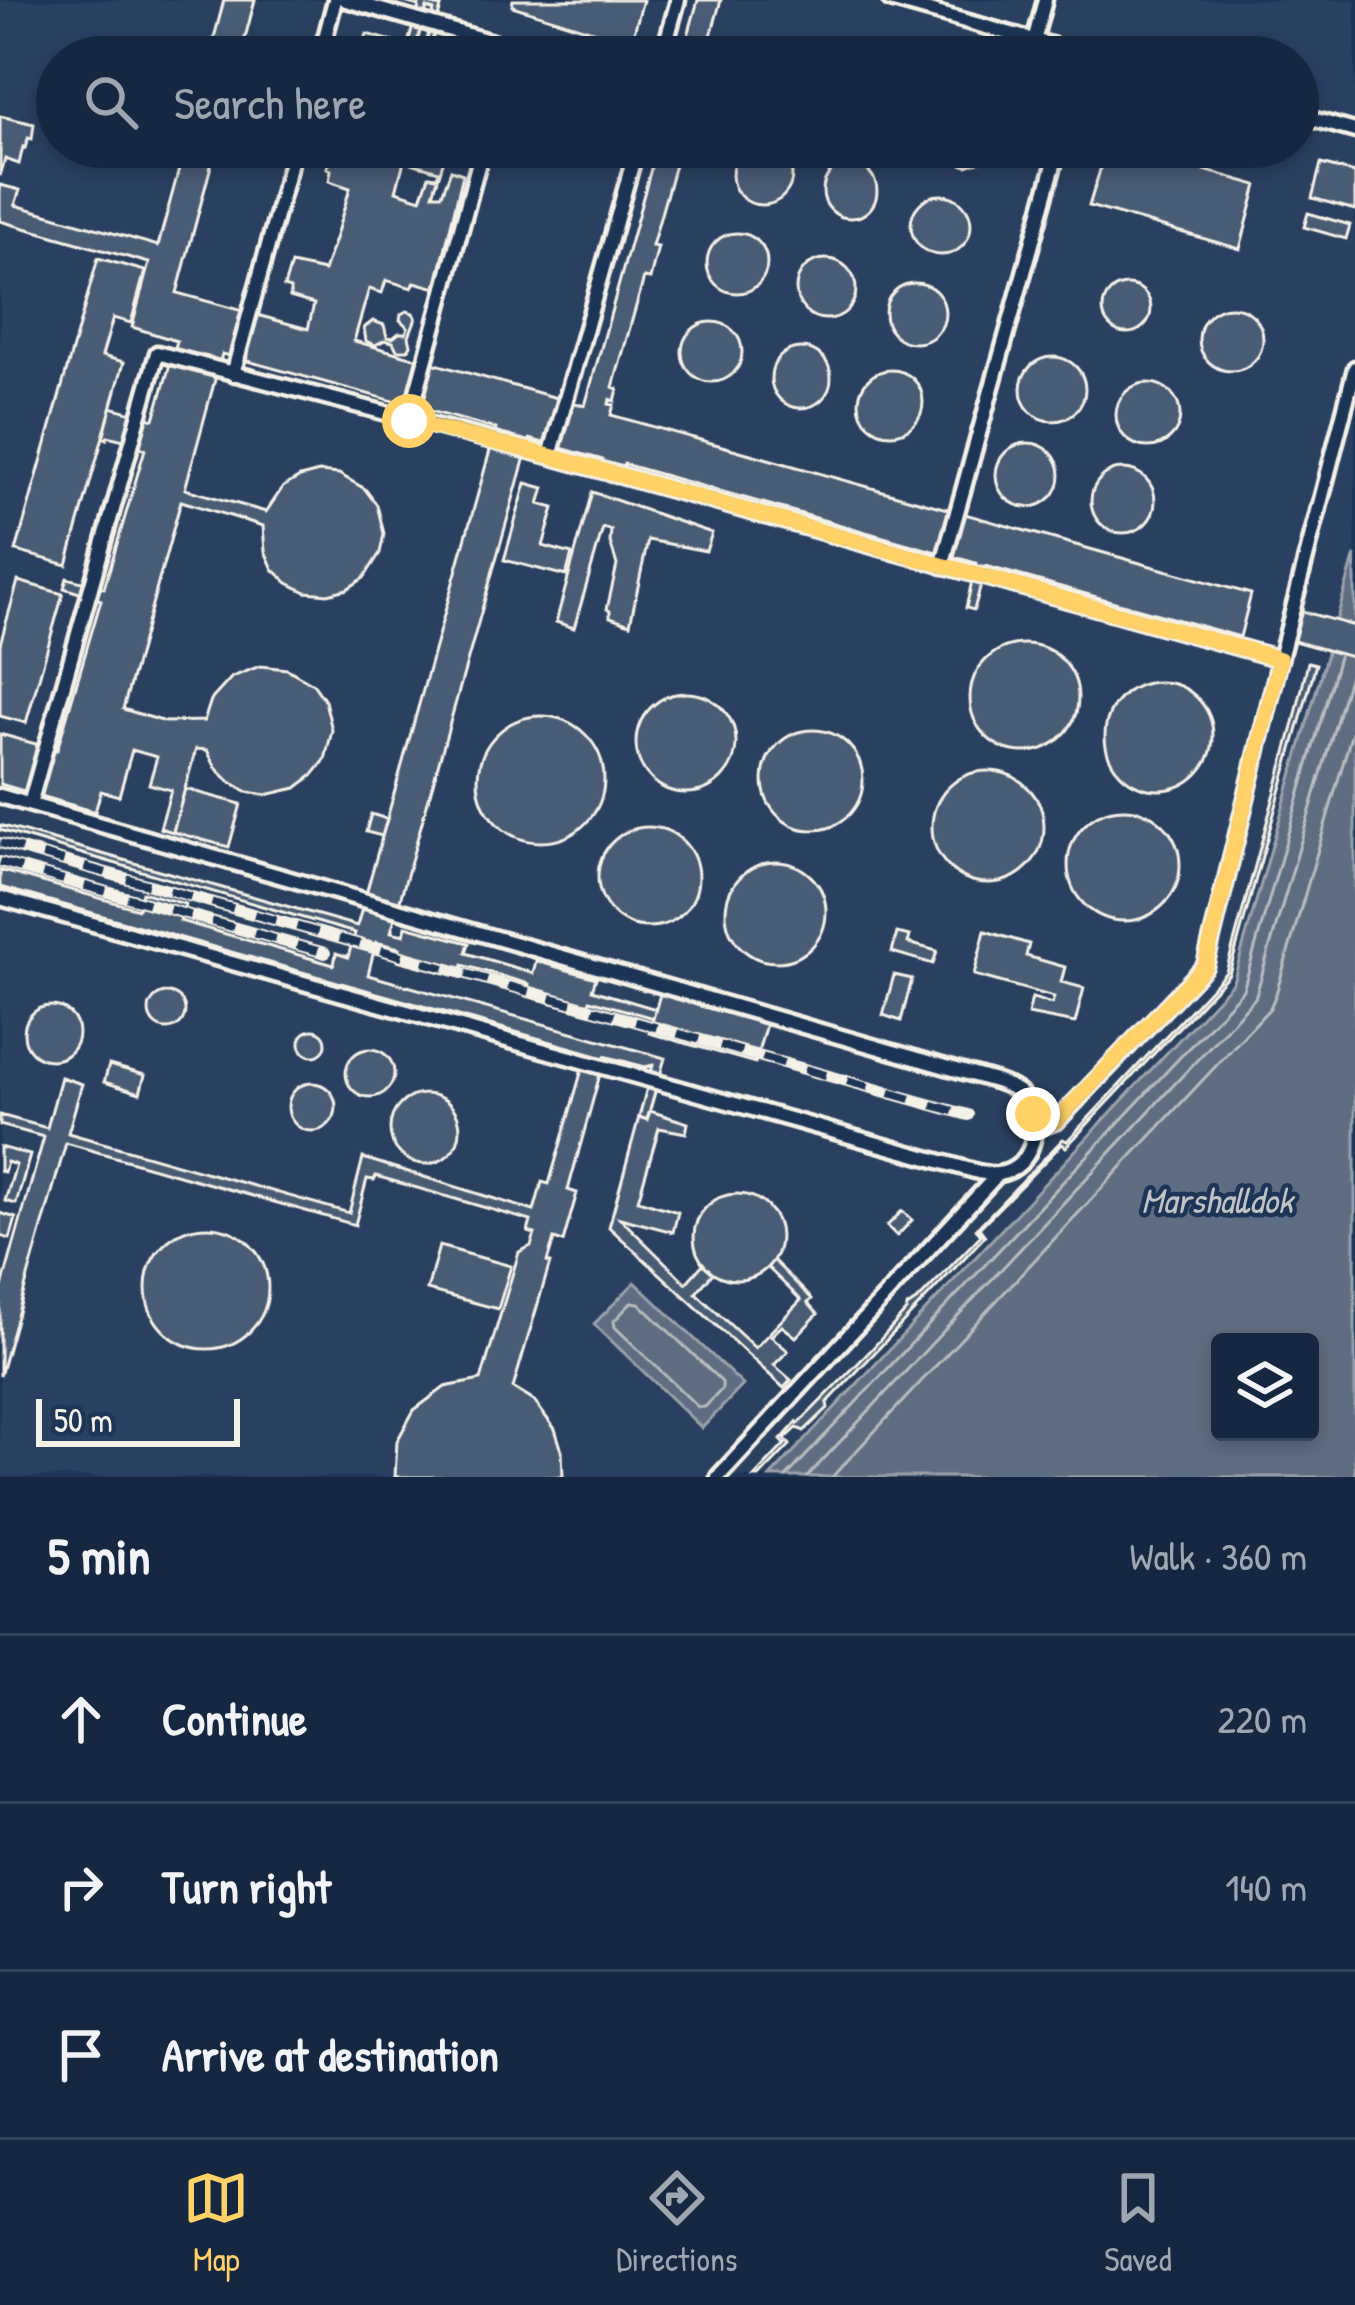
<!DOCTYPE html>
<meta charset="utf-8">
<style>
body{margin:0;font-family:"Patrick Hand",sans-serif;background:#23344c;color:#f1f3f6}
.controls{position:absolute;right:36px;bottom:36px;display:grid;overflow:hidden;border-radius:12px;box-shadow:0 6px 18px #0003}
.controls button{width:108px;height:108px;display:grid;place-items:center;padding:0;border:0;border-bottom:3px solid #35445a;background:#162841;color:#f1f3f6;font:60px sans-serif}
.scale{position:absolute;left:36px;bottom:30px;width:204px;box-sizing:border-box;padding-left:12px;border:6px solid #f4f1e8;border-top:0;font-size:33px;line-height:42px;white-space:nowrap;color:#f4f1e8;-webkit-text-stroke:9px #1d3557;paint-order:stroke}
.stop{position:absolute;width:36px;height:36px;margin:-27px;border:9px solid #ffd166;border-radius:50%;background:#fff}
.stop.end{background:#ffd166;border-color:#fff;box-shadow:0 3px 12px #0008}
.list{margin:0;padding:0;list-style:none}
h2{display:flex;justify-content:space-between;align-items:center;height:156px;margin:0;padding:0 48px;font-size:51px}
h2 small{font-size:39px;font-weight:400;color:#9ea6b1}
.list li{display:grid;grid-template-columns:78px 1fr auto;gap:36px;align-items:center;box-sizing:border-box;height:168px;padding:0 48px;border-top:3px solid #35445a}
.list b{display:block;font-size:45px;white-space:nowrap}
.list em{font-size:39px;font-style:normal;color:#9ea6b1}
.icon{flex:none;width:66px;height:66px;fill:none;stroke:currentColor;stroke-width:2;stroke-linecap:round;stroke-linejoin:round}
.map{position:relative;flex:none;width:1355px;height:1477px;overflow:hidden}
.search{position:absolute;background:#162841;box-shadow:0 6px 18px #0003;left:36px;right:36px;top:36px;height:132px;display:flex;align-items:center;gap:30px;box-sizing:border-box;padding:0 42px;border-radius:66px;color:#9ea6b1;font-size:45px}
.sheet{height:660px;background:#162841}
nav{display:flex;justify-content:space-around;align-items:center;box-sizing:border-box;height:168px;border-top:3px solid #35445a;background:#162841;font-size:33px;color:#9ea6b1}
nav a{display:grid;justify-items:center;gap:6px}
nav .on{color:#ffd166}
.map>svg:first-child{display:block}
.built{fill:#2a4060;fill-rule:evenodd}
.water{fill:#5e6d82;stroke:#9aa2ab;stroke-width:3;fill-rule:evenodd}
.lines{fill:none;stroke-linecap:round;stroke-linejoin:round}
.shore{stroke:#b8bcbf;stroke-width:3}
.building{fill:#485b74;stroke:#f4f1e8;stroke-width:3;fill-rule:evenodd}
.service-casing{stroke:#f4f1e8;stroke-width:21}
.service{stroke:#1d3557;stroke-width:12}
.rail-casing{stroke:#f4f1e8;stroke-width:12}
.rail{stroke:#1d3557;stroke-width:8;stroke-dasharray:22;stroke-linecap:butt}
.route{stroke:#ffd166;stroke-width:15}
.labels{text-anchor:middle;stroke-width:9;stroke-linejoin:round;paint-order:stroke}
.water-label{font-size:36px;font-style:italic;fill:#c0c3c4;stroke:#1d3557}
</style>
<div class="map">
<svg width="1355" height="1477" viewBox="0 0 1355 1477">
<rect width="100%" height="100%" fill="#1d3557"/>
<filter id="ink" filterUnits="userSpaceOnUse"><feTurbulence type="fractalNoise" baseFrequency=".00833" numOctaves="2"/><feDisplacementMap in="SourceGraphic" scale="24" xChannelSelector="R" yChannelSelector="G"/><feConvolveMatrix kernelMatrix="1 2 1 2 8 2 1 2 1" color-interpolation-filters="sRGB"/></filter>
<g filter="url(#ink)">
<!-- built -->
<path class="built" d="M0,0h1355v555l-122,427 -463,495h-770zM57,57h1241v90h-1241z"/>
<!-- water -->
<g class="water">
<path d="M1355,555v922h-585l463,-495zM1220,1342h90v90h-90z"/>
<polygon points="635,1282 743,1385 702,1428 594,1324"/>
</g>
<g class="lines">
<!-- shore -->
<g class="shore">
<polygon points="632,1302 639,1303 722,1382 722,1389 705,1407 698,1407 615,1327 614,1321"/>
<polyline points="786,1477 1243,990 1339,657"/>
<polyline points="807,1477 1255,998 1354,661"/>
<polyline points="832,1477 1270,1008 1276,994 1355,722"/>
</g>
</g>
<!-- building -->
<g class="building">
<polygon points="224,0 255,0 240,57 209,57"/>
<path d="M397,0h30l1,4 13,3 -11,42 26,8h-96l7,-23 36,10 1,-2 4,1 11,-37zM427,8l7,3 -9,37 -9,-3z"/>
<polygon points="513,0 643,0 631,43 512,6"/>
<polygon points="698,0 721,0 705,57 682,57"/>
<polygon points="0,116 34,124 32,139 28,138 25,148 23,147 19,164 5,159 0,176"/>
<circle cx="762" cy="175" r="30"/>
<path d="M185,147h31l-39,146 131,36 6,-25 -24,-7v-8l-6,-2 7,-23 33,7 12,-35 14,-48 -21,-7 2,-11 -4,-2 7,-21h114l-15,47h9l9,-24 12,4 -27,114 -21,-6 -3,6 -26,-8 -4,13 -13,-4 -15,52 231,65 72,-259h23l-28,99 6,1 -8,32 -6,-1 -31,109 5,2 -3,12 -5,-2 -1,5 5,1 -3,10 640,179 -11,43 -254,-71 -12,44 -8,-2 10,-45 -352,-99 -2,7 -20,-6 1,-5 -73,-21 -139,493 13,3 2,-9 63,17 -3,10 67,20 3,-12 60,17 -4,12 64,19 -3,9 -63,-18 -4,12 -60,-16 3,-12 -66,-19 -3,12 -63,-17 3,-12 -24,-6 -8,33 297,83 -18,62 -8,-3 14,-52 -8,2 -40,-11 -37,134 9,3 -14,49 -9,-3 -7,23 3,1 -37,125 21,13 21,28 7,22 1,26h-168l2,-36 17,-31 31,-23 36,-7 38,-128 12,-6 4,-12 -7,-2 3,-11 -155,-45 -2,4 -7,-1 -12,46 -289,-82 -66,233v-82l44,-157 -44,-12v-10l47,13 14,-51 21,7 -14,49 281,80 14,-55 171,53 8,-29 7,2 38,-132 -587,-165v-17l138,39 4,-17 43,12 -5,17 154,44 2,-12 12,4 7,-24 -355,-103v-5l357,101 139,-497 -274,-75 -37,135 81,23 17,-25 17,-10 19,-5 20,2 26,15 12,16 7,29 -4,19 -16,25 -17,11 -19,5 -22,-2 -18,-9 -15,-14 -8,-18 -2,-25 -82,-25 -58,208 42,13 39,-1 7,-21 21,-23 28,-11 27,3 26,15 12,17 7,29 -7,30 -13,16 -16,12 -30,7 -18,-3 -18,-10 -14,-14 -9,-18 -11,-1 -23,83 -13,-4 11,-38 -22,-6 8,-27 -25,-7 -13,46 -18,-5 -6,21 -95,-28v-50l57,16 44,-150 -37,-12 3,-10 37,10 41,-139 -6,-2 1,-3 -32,-8 -1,3 -4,-2 8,-30 43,12 23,-78 -45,-14 17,-64 -149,-42v-36l20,5 -5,15 143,41zM404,161l35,10 -2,6 -8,-1 -8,23 -25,-8z"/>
<polygon points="937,147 993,147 981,161 967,166 947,160"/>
<polygon points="1107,147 1124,147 1257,185 1240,249 1089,206"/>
<polygon points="1321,164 1355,173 1355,210 1312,198"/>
<circle cx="850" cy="191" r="27"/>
<circle cx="941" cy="225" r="30"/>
<polygon points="1308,213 1350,225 1346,239 1304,227"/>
<circle cx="737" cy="263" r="30"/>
<polygon points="98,258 145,271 131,323 113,318 102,356 124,362 67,565 16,551"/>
<circle cx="826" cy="289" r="30"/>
<circle cx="915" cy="313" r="30"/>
<circle cx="1127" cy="309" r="24"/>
<circle cx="1231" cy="339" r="32"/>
<polygon points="407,311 413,313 416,318 409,336 411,345 408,350 397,350 393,342 385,340 375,345 366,341 364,328 373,321 384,325 387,337 393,338 399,333 406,333 408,327 400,320 401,314"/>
<circle cx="712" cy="352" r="30"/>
<circle cx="801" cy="378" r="30"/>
<circle cx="1053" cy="389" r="32"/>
<circle cx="891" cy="402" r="32"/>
<circle cx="1148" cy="415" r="32"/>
<circle cx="1028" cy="475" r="32"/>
<circle cx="1123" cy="501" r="32"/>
<polygon points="526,483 544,488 539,504 554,508 543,546 572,554 566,576 504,560"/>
<polygon points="592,492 712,533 706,551 648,540 630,624 610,617 610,611 607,609 617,565 610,542 611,530 603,528 574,628 556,622"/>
<polygon points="18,581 63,594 26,723 0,716 0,644"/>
<polygon points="1297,610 1355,626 1355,658 1290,640"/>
<circle cx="1024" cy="698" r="54"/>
<polygon points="1308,662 1316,664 1229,974 1066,1147 1062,1144 979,1228 985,1236 827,1403 828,1408 804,1431 797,1428 785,1439 790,1445 759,1477 754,1477 785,1444 781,1440 797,1422 798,1424 871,1350 906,1311 907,1307 919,1299 981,1235 976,1229 1063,1139 1067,1141 1226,972 1293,727"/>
<circle cx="1159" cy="736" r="54"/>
<circle cx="686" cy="743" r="50"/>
<circle cx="541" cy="779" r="63"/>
<circle cx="813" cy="780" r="50"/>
<circle cx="988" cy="827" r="56"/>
<polygon points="185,789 241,804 229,847 173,832"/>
<circle cx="1124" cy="865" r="56"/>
<polygon points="371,814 387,819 382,836 366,832"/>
<circle cx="648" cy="877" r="50"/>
<circle cx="776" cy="912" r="50"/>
<polygon points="985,931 1029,944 1026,956 1065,967 1061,982 1084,988 1075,1023 1028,1014 1032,998 1052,1004 1054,997 974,975"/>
<polygon points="897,933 910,936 908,943 937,951 933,964 892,952"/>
<polygon points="894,975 912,979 901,1021 883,1015"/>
<circle cx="167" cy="1011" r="18"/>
<polygon points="660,994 766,1024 755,1063 649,1033"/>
<circle cx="51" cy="1033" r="27"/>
<circle cx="313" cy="1043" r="13"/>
<circle cx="370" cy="1073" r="24"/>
<polygon points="109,1065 145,1075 140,1093 104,1082"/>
<circle cx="312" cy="1107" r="24"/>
<circle cx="425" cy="1129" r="35"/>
<polygon points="650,1111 688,1123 686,1133 659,1128 638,1200 678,1212 673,1232 620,1218 686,1283 703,1264 713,1273 696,1293 755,1348 801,1300 767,1267 773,1260 812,1299 808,1303 818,1314 796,1337 782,1326 771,1336 788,1351 774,1365 791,1380 784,1388 609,1227 639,1117 647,1120"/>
<polygon points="0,1147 30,1155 16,1204 5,1201 16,1165 7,1162 4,1172 0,1171"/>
<circle cx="737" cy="1237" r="43"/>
<polygon points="902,1211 912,1220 897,1236 887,1226"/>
<polygon points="0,1213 16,1218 10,1239 0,1236"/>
<circle cx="207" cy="1288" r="61"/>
<polygon points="439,1246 511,1266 498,1309 427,1290"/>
</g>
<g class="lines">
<defs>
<g id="service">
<polyline points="346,0 510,47"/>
<polyline points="890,0 1094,57"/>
<polyline points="1034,41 1045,0"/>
<polyline points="320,57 335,0"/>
<polyline points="508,57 510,47 552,57"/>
<polyline points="662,57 678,0"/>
<polyline points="1298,115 1355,131"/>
<polyline points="233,374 295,147"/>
<polyline points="409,421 483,147"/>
<polyline points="550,456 637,147"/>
<polyline points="942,566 1059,147"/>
<polyline points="1280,659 1355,368"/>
<path d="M0,796l995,285c10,3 20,7 27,14 24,24 12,75 -24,79 -7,1 -14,-1 -20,-2l-978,-274"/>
<polyline points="30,804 157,353 550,456 1280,659 1205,966 1057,1121 1036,1129"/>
<polyline points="718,1477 998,1174"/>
</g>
</defs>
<!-- service casing -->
<use href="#service" class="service-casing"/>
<!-- service -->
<use href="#service" class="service"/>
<defs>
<g id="rail">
<polyline points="0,843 968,1115"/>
<polyline points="0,862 325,953"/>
</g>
</defs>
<!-- rail casing -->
<use href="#rail" class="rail-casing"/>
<!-- rail -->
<use href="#rail" class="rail"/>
</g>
</g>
<g class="lines" filter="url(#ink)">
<!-- route -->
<polyline class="route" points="409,421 550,456 1280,659 1205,966 1057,1120 1036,1130 1033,1114"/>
</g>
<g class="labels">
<!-- water labels -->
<g class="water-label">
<text x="1217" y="1213">Marshalldok</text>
</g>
</g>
</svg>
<div class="controls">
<button><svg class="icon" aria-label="layers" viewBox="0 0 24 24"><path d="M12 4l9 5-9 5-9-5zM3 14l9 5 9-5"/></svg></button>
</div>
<div class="scale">50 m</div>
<div class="stop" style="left:409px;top:421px"></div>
<div class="stop end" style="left:1033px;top:1114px"></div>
<div class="search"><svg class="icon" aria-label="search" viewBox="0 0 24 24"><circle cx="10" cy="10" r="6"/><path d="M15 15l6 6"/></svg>Search here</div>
</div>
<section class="sheet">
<h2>5 min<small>Walk · 360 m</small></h2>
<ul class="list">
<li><svg class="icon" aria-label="ahead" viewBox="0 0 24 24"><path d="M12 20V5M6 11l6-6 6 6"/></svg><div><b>Continue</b></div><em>220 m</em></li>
<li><svg class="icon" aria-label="right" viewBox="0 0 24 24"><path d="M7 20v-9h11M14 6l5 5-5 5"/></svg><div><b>Turn right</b></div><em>140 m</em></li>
<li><svg class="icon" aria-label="arrive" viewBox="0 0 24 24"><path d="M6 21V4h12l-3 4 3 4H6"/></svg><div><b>Arrive at destination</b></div></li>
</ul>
</section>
<nav>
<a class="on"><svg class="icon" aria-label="map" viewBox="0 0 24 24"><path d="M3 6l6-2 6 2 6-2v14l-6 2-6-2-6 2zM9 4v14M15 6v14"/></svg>Map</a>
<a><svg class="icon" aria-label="directions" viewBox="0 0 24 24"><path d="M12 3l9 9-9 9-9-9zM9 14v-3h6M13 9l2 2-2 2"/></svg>Directions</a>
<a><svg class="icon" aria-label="saved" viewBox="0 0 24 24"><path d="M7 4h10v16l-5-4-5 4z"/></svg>Saved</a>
</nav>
